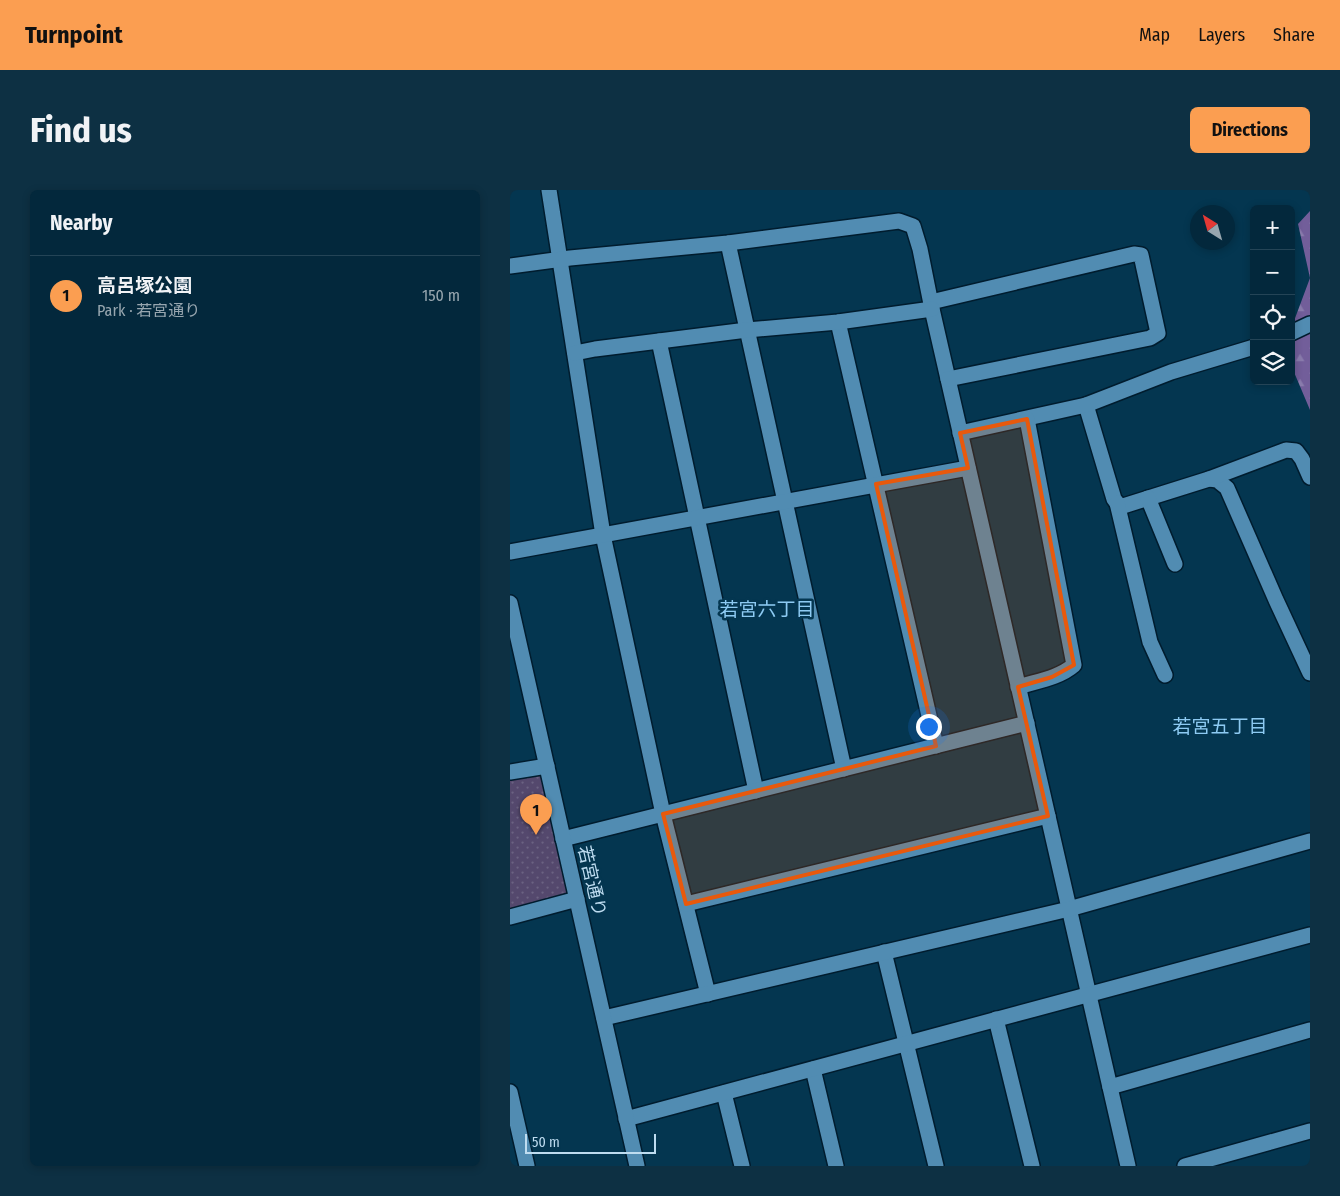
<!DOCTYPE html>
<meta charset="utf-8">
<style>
body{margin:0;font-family:"Fira Sans Condensed","Noto Sans JP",sans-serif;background:#0d3043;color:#f1f3f6}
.controls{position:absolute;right:15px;top:15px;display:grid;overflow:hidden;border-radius:8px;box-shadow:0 2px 8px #0003}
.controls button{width:45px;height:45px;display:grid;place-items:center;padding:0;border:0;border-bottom:1px solid #244456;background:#03283c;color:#f1f3f6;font:25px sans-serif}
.compass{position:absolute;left:680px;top:15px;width:45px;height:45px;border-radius:50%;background:#03283c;box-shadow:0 2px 8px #0003;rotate:323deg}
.scale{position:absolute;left:15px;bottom:12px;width:131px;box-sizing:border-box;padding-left:5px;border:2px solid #bedcf0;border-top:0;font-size:14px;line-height:18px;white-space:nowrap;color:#bedcf0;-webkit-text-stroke:4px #043650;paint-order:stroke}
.you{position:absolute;left:418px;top:536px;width:18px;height:18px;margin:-12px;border:4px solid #fff;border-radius:50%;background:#1a73e8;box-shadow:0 0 0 8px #1a73e833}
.badge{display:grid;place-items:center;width:32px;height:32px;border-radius:50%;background:#fb9e51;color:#111;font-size:16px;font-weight:700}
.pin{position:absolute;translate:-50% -41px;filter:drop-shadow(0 1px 2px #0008)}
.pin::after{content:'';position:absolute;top:26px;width:18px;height:15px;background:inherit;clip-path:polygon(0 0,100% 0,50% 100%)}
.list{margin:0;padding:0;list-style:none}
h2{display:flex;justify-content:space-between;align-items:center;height:65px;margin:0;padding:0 20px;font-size:21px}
h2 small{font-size:16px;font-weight:400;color:#97a6af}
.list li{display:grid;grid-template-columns:32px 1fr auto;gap:15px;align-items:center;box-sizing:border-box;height:80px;padding:0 20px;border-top:1px solid #244456}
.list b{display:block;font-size:19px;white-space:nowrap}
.list p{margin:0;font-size:16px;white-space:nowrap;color:#97a6af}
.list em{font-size:16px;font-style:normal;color:#97a6af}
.icon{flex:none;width:28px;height:28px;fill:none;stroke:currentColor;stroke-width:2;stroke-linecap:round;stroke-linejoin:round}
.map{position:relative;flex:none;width:800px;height:976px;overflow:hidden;border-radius:8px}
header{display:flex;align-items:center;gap:30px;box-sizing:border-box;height:70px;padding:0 25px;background:#fb9e51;color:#111}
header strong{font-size:24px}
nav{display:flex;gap:28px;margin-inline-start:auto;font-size:18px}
.intro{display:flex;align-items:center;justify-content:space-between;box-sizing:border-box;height:120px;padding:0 30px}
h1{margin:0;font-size:35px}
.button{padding:12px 22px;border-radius:8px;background:#fb9e51;color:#111;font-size:18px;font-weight:700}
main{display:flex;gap:30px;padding:0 30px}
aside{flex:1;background:#03283c;border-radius:8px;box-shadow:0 2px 8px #0003}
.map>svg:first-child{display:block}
.forest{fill:url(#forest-firs)}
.park{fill:url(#park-dots)}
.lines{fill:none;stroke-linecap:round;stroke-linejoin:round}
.minor-casing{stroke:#001c2e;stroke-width:18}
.tertiary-casing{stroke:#001c2e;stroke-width:18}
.minor{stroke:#518cb2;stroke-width:15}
.tertiary{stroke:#518cb2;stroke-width:15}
.marked{fill:#e8590c;fill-opacity:0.2;stroke:#e8590c;stroke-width:4;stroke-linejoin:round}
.labels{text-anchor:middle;stroke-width:5;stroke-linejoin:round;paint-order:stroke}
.street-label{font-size:18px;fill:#bedcf0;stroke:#043650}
.neighbourhood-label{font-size:19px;fill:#8dcaf2;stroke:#043650}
</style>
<header>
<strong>Turnpoint</strong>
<nav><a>Map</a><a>Layers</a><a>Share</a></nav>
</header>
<div class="intro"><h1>Find us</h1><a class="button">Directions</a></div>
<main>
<aside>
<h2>Nearby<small></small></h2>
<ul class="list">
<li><span class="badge">1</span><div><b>高呂塚公園</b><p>Park · 若宮通り</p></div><em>150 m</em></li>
</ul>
</aside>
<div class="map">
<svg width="800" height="976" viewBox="0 0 800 976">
<defs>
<pattern id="forest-firs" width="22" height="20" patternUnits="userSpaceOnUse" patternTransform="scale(1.25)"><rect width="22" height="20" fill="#725e9a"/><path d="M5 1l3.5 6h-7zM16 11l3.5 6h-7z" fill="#8a7cad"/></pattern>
<pattern id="park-dots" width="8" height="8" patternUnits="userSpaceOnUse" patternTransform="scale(1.25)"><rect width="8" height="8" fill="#54486d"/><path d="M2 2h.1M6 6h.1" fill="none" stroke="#6b6282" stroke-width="1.8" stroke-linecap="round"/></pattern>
</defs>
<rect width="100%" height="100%" fill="#043650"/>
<!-- forest -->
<polygon class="forest" points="800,21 800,220 781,175 781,139 800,88 788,34"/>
<!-- park -->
<polygon class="park" points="37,576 66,709 0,726 0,582"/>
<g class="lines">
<defs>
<g id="minor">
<polyline points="39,0 93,345 153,624 198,804"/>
<polyline points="218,53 334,579"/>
<polyline points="0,76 60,68 218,53 389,31 403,36 410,59 422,119 618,976"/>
<polyline points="421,112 624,64 631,65 648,143 640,148 438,189"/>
<polyline points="328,132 426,556"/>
<polyline points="781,143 800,134"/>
<polyline points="149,151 246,601"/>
<polyline points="65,163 85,159 237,140 328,132 422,119"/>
<polyline points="576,215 604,309 610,317 699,289 707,290 717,298 766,410 800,483"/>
<polyline points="450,243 576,215 661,182 744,157"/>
<polyline points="699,289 776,260 786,261 792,269 800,287"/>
<polyline points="638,308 665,374"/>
<polyline points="607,313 640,452 655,485"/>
<polyline points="0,362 458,278"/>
<path d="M508,497c19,-6 41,-9 56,-22l-47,-246"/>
<polyline points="0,582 37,576"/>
<polyline points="53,649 517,533"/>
<polyline points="176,714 538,626"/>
<polyline points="0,727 67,709"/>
<polyline points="374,762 426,976"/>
<polyline points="94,828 559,719 800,651"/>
<polyline points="486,829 522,976"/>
<polyline points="303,879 326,976"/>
<polyline points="600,897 800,840"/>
<polyline points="0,902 17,976"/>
<polyline points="214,903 232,976"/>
<polyline points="116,929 800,745"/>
<polyline points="675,976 800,941"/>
</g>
<polyline id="tertiary" points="0,413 127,976"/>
</defs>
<!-- minor casing -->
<use href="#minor" class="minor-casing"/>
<!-- tertiary casing -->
<use href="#tertiary" class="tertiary-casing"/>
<!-- minor -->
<use href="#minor" class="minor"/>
<!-- tertiary -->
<use href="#tertiary" class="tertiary"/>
</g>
<!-- marked area -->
<path class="marked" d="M517,229l47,246 -22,12 -34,10 30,129 -362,88 -23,-90 273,-68 -60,-262 92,-16 -8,-35z"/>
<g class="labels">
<!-- street labels -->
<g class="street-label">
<text transform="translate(82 691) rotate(77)" y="6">若宮通り</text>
</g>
<!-- neighbourhood labels -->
<g class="neighbourhood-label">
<text x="257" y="426">若宮六丁目</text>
<text x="710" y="543">若宮五丁目</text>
</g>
</g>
</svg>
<div class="controls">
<button>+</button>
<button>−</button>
<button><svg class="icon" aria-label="locate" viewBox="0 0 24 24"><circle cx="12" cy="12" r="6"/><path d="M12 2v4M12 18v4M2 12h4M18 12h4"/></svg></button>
<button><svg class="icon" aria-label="layers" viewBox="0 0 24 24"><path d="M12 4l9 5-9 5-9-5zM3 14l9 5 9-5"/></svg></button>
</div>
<svg class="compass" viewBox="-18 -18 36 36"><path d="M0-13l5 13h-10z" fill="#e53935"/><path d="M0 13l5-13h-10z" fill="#97a6af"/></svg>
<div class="scale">50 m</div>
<div class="you"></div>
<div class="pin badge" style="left:26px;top:645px">1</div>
</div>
</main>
